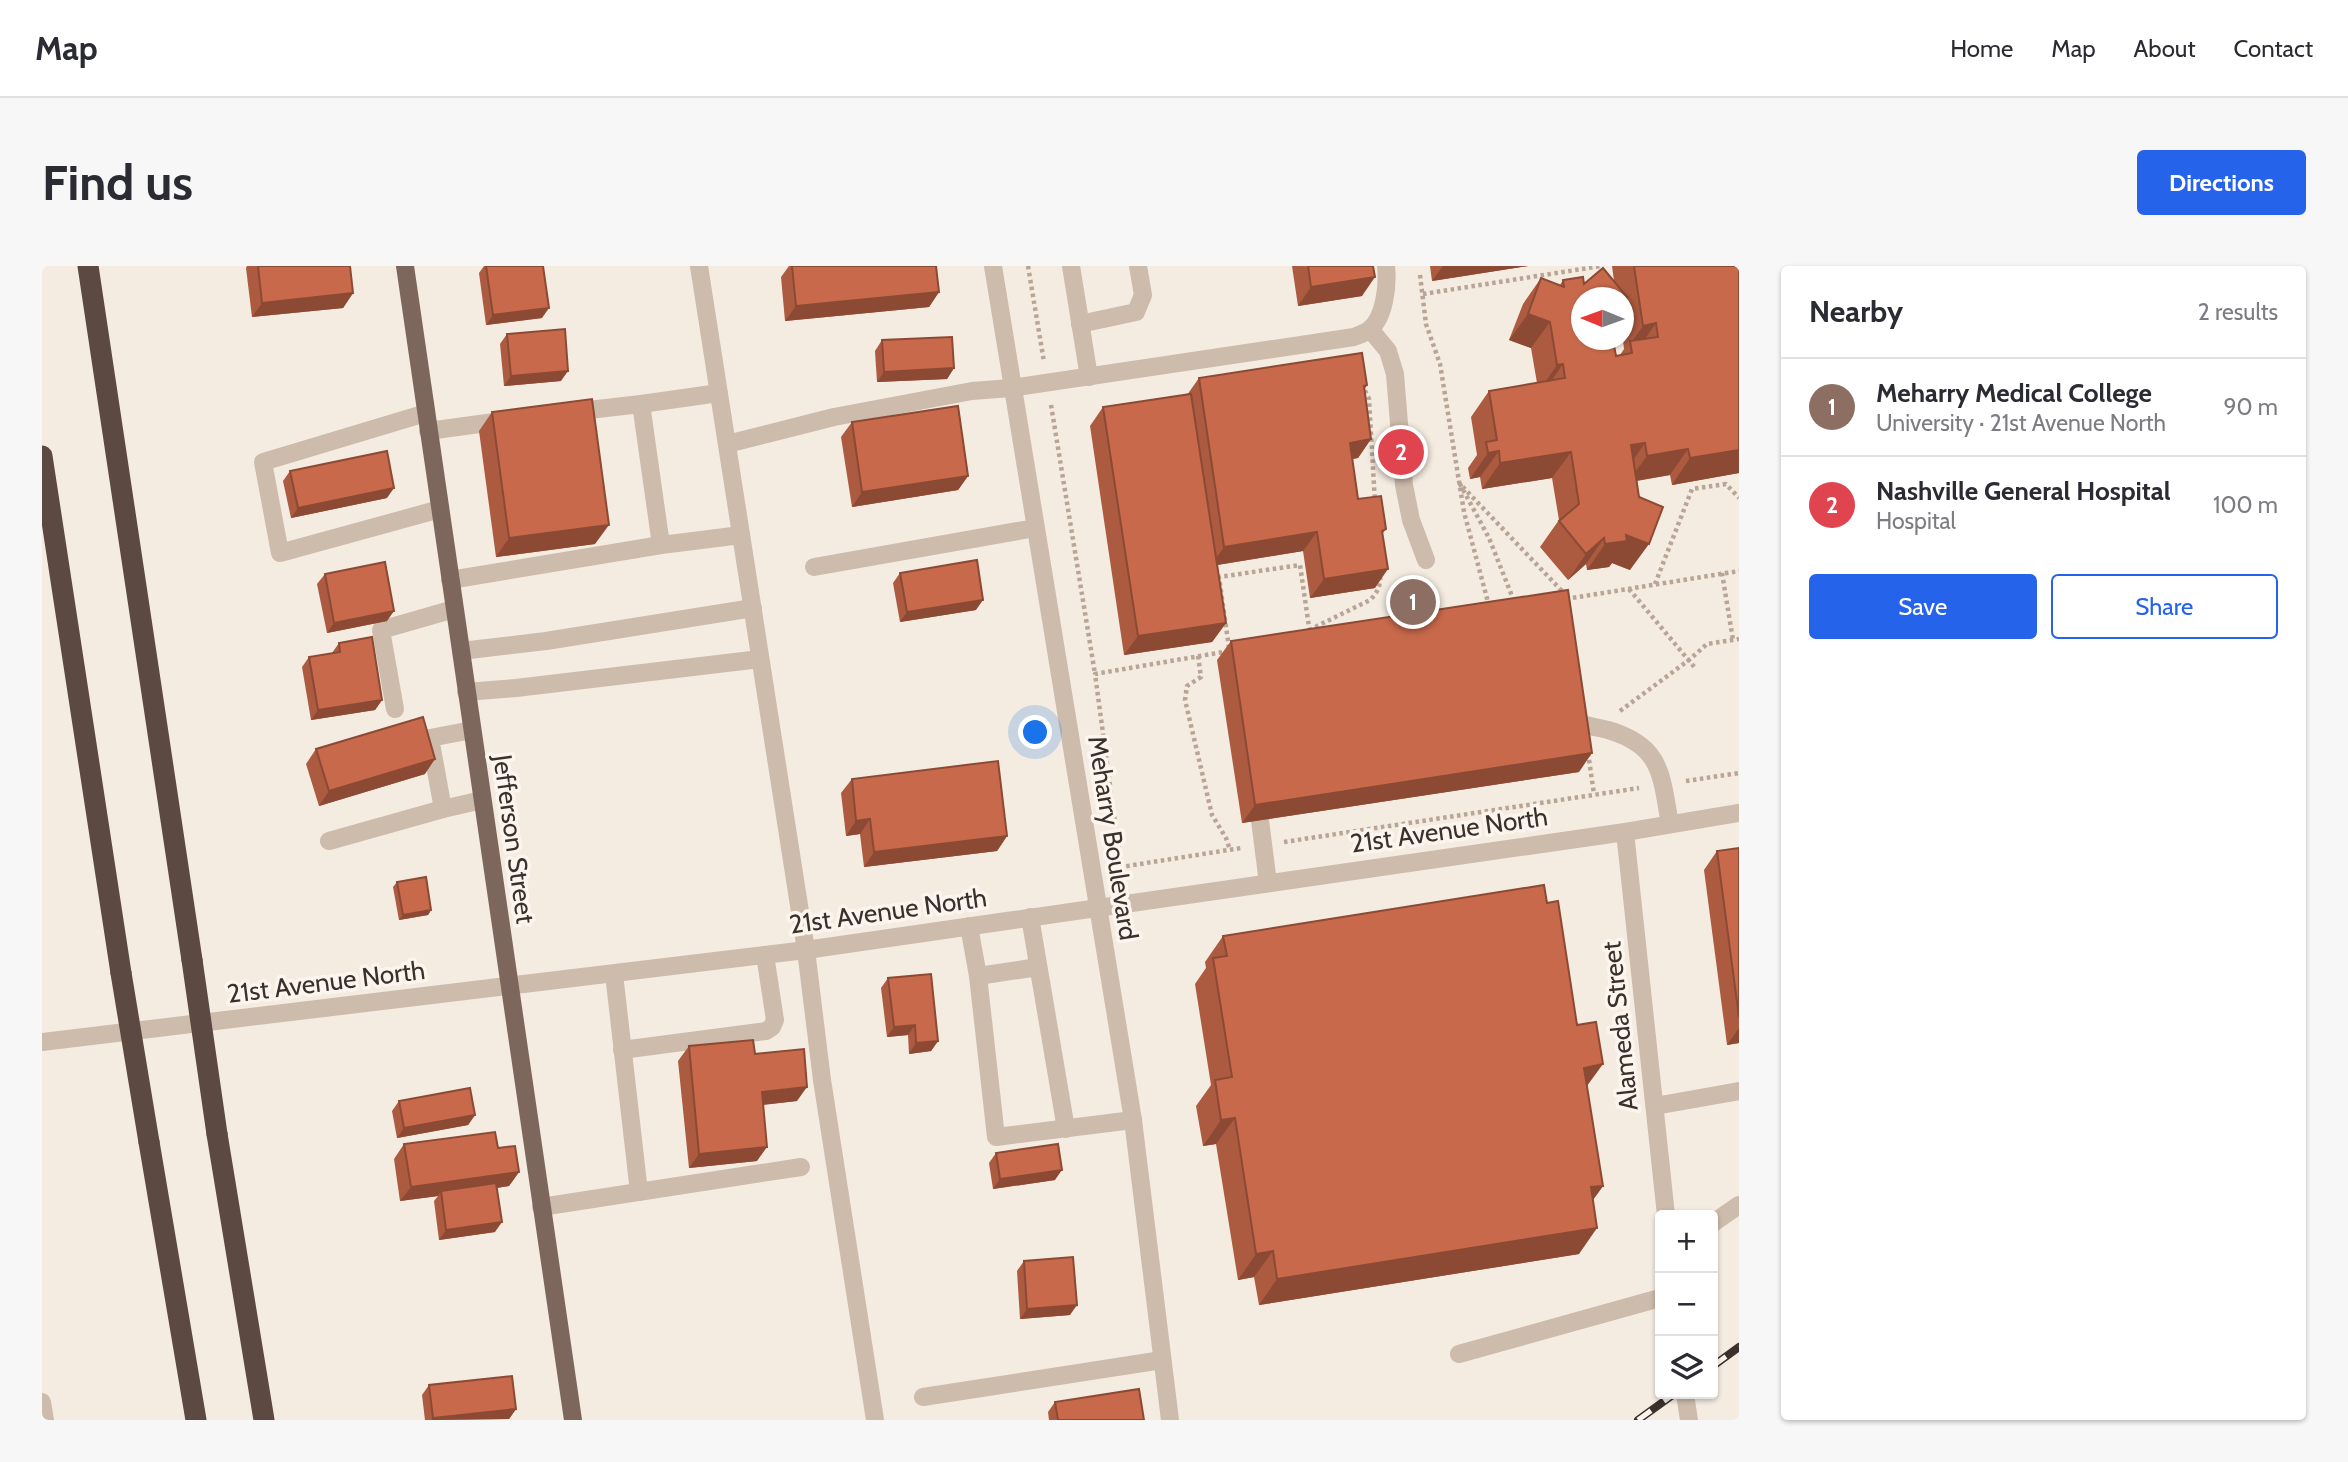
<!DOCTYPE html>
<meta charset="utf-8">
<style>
body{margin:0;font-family:Cabin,sans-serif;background:#f7f7f7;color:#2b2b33}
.controls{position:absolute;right:21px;bottom:21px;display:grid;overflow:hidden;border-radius:7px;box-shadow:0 2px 5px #0004}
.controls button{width:63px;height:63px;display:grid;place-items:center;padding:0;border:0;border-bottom:2px solid #e1e1e2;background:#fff;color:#2b2b33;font:35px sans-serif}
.compass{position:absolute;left:1529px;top:21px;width:63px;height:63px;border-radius:50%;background:#fff;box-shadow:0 2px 5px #0004;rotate:271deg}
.you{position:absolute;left:994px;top:467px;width:24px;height:24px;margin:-18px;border:5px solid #fff;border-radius:50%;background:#1a73e8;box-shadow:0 0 0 10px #1a73e833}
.badge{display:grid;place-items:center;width:46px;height:46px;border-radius:50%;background:#2563eb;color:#fff;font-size:23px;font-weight:700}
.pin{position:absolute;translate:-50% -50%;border:4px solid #fff;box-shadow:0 2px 7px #0006}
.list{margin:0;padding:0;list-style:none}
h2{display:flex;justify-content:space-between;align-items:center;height:91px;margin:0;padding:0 28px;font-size:30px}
h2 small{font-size:23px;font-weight:400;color:#7c7c81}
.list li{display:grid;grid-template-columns:46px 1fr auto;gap:21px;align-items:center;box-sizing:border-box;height:98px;padding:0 28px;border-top:2px solid #e1e1e2}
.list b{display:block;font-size:26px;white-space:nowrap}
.list p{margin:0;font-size:23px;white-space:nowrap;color:#7c7c81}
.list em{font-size:23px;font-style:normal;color:#7c7c81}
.actions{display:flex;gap:14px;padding:21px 28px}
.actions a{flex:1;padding:16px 0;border:2px solid #2563eb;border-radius:7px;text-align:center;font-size:24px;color:#2563eb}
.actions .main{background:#2563eb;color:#fff}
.icon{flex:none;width:38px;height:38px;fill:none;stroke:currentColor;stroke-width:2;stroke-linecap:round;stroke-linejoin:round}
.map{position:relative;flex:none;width:1697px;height:1154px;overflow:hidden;border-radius:7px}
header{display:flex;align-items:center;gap:42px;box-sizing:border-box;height:98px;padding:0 35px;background:#fff;border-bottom:2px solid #e1e1e2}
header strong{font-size:33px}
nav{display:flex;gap:38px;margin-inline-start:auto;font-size:24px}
.intro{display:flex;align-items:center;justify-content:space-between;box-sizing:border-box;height:168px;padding:0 42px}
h1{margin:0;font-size:49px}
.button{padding:18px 32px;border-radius:7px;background:#2563eb;color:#fff;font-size:24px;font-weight:700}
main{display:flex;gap:42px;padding:0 42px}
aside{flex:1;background:#fff;border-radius:7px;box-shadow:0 2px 5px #0004}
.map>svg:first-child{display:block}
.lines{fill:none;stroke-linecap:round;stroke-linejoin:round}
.path{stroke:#b9a596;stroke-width:4.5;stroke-dasharray:3.5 3.5;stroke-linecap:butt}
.minor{stroke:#cdbbac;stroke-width:18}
.major{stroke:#7d675c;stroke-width:18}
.highway{stroke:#5c4a42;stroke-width:21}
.rail-casing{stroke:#3b302b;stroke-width:8}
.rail{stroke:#fbf5ee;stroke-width:5;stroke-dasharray:16;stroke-linecap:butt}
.highway-bridge{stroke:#5c4a42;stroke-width:21}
.wall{fill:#ac5a40;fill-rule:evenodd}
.shaded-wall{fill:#8c4a34}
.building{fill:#c8694b;stroke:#8c4a34;stroke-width:2}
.labels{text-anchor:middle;stroke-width:7;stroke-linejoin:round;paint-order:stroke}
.street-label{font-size:26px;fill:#3b302b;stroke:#fbf5ee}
</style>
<header>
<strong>Map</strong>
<nav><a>Home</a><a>Map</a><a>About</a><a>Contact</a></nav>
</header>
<div class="intro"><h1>Find us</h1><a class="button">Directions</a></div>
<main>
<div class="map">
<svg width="1697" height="1154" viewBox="0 0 1697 1154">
<rect width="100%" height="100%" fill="#f4ebe1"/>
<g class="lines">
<!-- path -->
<g class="path">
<polyline points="986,0 1002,96"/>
<polyline points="1378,9 1384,58 1398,98 1422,246 1447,340"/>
<polyline points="1381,28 1559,0"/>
<polyline points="1320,118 1327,133 1333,237"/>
<polyline points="1009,139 1053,408"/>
<polyline points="1680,307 1691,374"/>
<polyline points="1613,318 1650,223 1684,218 1697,232"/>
<polyline points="1587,323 1654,403"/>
<polyline points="1524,333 1697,305"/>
<polyline points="1472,335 1447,272 1418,218 1519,324 1522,330"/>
<path d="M1267,364l61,-30c8,-8 11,-15 10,-26"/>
<polyline points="1187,382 1177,311 1258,299 1268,368"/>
<polyline points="1187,385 1053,408 1079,601 1199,582"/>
<polyline points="1156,390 1159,411 1145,420 1143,434 1170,549 1184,572 1188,584"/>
<polyline points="1578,445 1647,394 1665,378 1697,373"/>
<polyline points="1546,487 1552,528"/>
<polyline points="1644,515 1697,507"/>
<polyline points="1242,576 1597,522"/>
</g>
<!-- minor -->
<g class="minor">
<polyline points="657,0 764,684 780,814 833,1154"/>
<polyline points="951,0 1091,854 1128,1154"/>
<polyline points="1029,0 1047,111"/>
<polyline points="1038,58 1094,46 1101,29 1096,0"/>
<polyline points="1328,63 1346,85 1353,108 1362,219 1369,254 1384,294"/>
<polyline points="529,146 599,138"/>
<polyline points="384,147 221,196 238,287 398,243"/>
<polyline points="386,165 467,154"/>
<path d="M685,178l107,-27 138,-26 39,-3 343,-51c5,-2 11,-4 15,-7 16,-12 19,-46 17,-64"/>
<polyline points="619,279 599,138 677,127"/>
<polyline points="772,301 993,262"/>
<polyline points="408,314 619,279 699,269"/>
<polyline points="419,385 504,375 711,342"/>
<polyline points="424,426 474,422 718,393"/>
<polyline points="353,443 339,364 412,343"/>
<path d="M1523,459c13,-3 30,2 43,5 55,16 53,46 62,94"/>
<polyline points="1215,531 1226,617"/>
<polyline points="401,543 440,534"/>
<polyline points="1583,566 1624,949"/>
<polyline points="287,575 401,543 388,472 430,464"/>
<polyline points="988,651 1024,863"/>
<polyline points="927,660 936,710 954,871 1091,854"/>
<polyline points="572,708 597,926"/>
<polyline points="936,710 996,701"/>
<polyline points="0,776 764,684 1583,566 1697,547"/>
<polyline points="580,784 724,765 730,761 733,754 723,689"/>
<polyline points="1613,840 1697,825"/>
<polyline points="499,941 759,901"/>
<polyline points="1671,957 1697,939"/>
<polyline points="1417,1088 1618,1032"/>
<polyline points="1643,1128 1647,1154"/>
<polyline points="881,1131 1120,1094"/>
<polyline points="0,1136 3,1154"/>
</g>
<!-- major -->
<polyline class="major" points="363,0 531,1154"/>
<!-- highway -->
<g class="highway">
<polyline points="46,0 150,694"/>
<polyline points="0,190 79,707"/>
<polyline points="175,868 222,1154"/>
<polyline points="107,876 154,1154"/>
</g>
<defs>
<g id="rail">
<polyline points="1671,1100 1697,1081"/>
<polyline points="1596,1154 1632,1128"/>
</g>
</defs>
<!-- rail casing -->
<use href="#rail" class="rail-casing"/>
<!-- rail -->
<use href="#rail" class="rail"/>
<!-- highway-bridge -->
<g class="highway-bridge">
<polyline points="150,694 175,868"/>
<polyline points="79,707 107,876"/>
</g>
</g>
<!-- wall -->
<g class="wall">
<polygon points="205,0 216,0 311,27 301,42 210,51 204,2"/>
<polygon points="442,0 501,0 500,52 444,59 437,7"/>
<polygon points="747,0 894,0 897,26 887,41 743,55 739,11"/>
<polygon points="1250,0 1331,0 1320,30 1256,40"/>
<polygon points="1388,0 1486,0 1390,15"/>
<path d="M1570,0h127v207l-67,12 -2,-10 -33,6 -7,89 -18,-7 -3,4 -22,3 -1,-6 -18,16 -28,-33 19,-27 -7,-42 -70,11 -2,-12 -10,2 -2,-11 9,-13 -6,-38 18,-26 48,-8 -6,-35 -22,-8 14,-36 18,-26 19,7 3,-5 21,4 30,-3zM1539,32h42v42l1,9 -4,6 -4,1z"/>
<polygon points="465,68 519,115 462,120 458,78"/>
<polygon points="840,74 912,102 905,113 835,116 833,85"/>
<polygon points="1157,112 1325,119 1322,124 1329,173 1316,192 1310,193 1316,233 1344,263 1341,267 1333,322 1268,332 1261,285 1175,299 1184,357 1170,376 1082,389 1048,160 1061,141 1145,129"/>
<polygon points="450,146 553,278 454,291 437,165"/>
<polygon points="810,156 926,210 916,224 810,241 799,171"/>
<polygon points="248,205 345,232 249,252 241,215"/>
<polygon points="858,307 934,344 858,356 851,317"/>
<polygon points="283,308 345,355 285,367 275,318"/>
<polygon points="1189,375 1537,506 1200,557 1175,394"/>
<polygon points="297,377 340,434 333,444 269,454 260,401 267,391 290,387"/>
<polygon points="274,483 383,508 277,540 264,498"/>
<polygon points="810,513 965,570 955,585 822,601 818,568 804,570 799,527"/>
<polygon points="1697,582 1697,777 1685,779 1662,604 1675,585"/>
<polygon points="355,616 389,644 386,649 357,654 351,621"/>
<polygon points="1181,670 1545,821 1561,920 1551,934 1537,988 1217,1039 1212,1011 1196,1014 1174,878 1161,880 1154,840 1169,819 1153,718 1164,702 1163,696"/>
<polygon points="846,712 896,775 889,785 867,788 866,769 845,771 839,722"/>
<polygon points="647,780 713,788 755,835 721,839 715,895 647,902 636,795"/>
<polygon points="357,835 433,849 426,859 355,872 350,845"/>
<polygon points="362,878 456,882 477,906 467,920 455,922 453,966 397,974 392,935 396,930 358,935 352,893"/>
<polygon points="954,887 1013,914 951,923 947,897"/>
<polygon points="982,995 1028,1049 978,1053 975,1005"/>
<polygon points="387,1119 474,1143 467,1153 383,1154 380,1129"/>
<polygon points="1013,1136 1102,1154 1007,1154 1006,1146"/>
</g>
<!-- shaded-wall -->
<g class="shaded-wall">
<polygon points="1401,0 1486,0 1390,15"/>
<polygon points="1333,11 1320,30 1256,40 1269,21"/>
<polygon points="897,26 887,41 743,55 754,40"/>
<polygon points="311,27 301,42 210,51 220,37"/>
<polygon points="507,42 500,52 444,59 451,49"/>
<polygon points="1486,48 1508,56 1489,82 1467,74"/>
<polygon points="1614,57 1596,83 1588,78 1601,60"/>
<polygon points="1521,98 1502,125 1497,125 1515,99"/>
<polygon points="912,102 905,113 835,116 842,106"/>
<polygon points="526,105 519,115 462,120 469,110"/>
<polygon points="1329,173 1316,192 1294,196 1308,177"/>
<polygon points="1603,177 1585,203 1589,179"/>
<polygon points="1646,183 1628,209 1586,216 1605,190"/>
<polygon points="1697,184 1697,207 1630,219 1648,192"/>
<polygon points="1457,185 1438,211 1428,213 1446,187"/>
<polygon points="1529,186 1510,212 1440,223 1458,197"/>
<polygon points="926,210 916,224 810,241 820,226"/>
<polygon points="352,222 345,232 249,252 256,242"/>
<polygon points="567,259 553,278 454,291 467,272"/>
<polygon points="1275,266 1261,285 1169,300 1182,281"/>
<polygon points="1584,269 1607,278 1588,304 1570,297 1567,301 1545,304 1563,278"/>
<polygon points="1562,272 1544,298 1526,314 1544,288"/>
<polygon points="1346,303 1333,322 1268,332 1282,313"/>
<polygon points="941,334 934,344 858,356 865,346"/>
<polygon points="352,345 345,355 285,367 292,357"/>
<polygon points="1184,357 1170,376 1082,389 1096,370"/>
<polygon points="340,434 333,444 269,454 276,444"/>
<polygon points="1550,487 1537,506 1200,557 1213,539"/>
<polygon points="393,493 383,508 277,540 287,525"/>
<polygon points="828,553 818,568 804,570 814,555"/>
<polygon points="965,570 955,585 822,601 832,586"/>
<polygon points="389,644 386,649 357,654 361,649"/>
<polygon points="873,759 866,769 845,771 852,761"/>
<polygon points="1697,762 1697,777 1685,779"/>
<polygon points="896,775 889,785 867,788 874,777"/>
<polygon points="1561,798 1542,824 1542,802"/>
<polygon points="765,821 755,835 709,840 720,826"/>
<polygon points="433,849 426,859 355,872 362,862"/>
<polygon points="1193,852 1174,878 1161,880 1179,854"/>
<polygon points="725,881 715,895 647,902 657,888"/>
<polygon points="1020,904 1013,914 951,923 958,913"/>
<polygon points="477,906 467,920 400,930 399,925 396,930 358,935 369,921"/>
<polygon points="1561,920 1542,946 1549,921"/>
<polygon points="460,956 453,966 397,974 404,964"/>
<polygon points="1555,962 1537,988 1217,1039 1235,1013"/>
<polygon points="1231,985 1212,1011 1196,1014 1214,988"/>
<polygon points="1035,1039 1028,1049 978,1053 985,1043"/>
<polygon points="474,1143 467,1153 389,1154 391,1152"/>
</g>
<!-- building -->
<g class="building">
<polygon points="216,0 308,0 311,27 220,37"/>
<polygon points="444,0 501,0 507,42 451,49"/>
<polygon points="750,0 894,0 897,26 754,40"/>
<polygon points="1266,0 1331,0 1333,11 1269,21"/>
<polygon points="1592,0 1697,0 1697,184 1648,192 1646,183 1605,190 1603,177 1589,179 1597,231 1621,241 1607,278 1584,269 1585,275 1563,278 1562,272 1544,288 1517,255 1537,238 1529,186 1458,197 1457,185 1446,187 1444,176 1455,174 1447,125 1523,112 1521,98 1515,99 1508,56 1486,48 1499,12 1522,21 1521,14 1541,11 1542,18 1561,2 1585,31 1581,34 1581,32 1539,32 1539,74 1571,74 1574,90 1590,87 1588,75 1616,71 1614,57 1601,60"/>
<polygon points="523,63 526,105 469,110 465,68"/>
<polygon points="910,71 912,102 842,106 840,74"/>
<polygon points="1320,87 1325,119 1322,120 1329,173 1308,177 1316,233 1339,230 1344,263 1340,265 1346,303 1282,313 1275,266 1182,281 1157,112"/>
<polygon points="1149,128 1184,357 1096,370 1061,141"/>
<polygon points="550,133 567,259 467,272 450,146"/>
<polygon points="916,140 926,210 820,226 810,156"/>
<polygon points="345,185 352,222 256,242 248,205"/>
<polygon points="935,294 941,334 865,346 858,307"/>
<polygon points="343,296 352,345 292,357 283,308"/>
<polygon points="1526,324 1550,487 1213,539 1189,375"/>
<polygon points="330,371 340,434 276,444 267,391 298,386 297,377"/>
<polygon points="381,451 393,493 287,525 274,483"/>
<polygon points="956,495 965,570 832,586 828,553 814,555 810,513"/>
<polygon points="1697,582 1697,751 1675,585"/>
<polygon points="384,611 389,644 361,649 355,616"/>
<polygon points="1502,619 1505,637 1516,635 1535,759 1554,756 1561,798 1542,802 1561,920 1549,921 1555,962 1235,1013 1231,985 1214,988 1193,852 1179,854 1173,814 1190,811 1171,692 1185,690 1181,670"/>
<polygon points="889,708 896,775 874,777 873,759 852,761 846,712"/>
<polygon points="711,774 713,788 762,783 765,821 720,826 725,881 657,888 647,780"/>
<polygon points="428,822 433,849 362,862 357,835"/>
<polygon points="453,866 456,882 473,880 477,906 369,921 362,878"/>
<polygon points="1016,878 1020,904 958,913 954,887"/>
<polygon points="454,917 460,956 404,964 399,925"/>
<polygon points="1031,991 1035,1039 985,1043 982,995"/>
<polygon points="470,1110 474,1143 391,1152 387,1119"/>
<polygon points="1097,1123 1102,1154 1016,1154 1013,1136"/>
</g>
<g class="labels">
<!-- street labels -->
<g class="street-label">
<text transform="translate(1407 564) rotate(-8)" y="9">21st Avenue North</text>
<text transform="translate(1071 572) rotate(81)" y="9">Meharry Boulevard</text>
<text transform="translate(472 573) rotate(82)" y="9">Jefferson Street</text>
<text transform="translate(846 645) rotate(-8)" y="9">21st Avenue North</text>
<text transform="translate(284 716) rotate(-7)" y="9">21st Avenue North</text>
<text transform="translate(1578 760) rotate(-96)" y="9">Alameda Street</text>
</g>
</g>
</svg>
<div class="controls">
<button>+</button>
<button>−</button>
<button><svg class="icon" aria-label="layers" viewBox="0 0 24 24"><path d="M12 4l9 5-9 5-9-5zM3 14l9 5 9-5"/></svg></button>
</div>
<svg class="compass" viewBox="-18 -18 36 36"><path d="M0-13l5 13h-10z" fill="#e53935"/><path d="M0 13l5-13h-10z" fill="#7c7c81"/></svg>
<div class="you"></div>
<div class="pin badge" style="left:1371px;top:336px;background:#8d6e63">1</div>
<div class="pin badge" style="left:1359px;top:186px;background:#e0444e">2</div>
</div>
<aside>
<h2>Nearby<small>2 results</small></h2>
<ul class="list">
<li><span class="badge" style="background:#8d6e63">1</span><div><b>Meharry Medical College</b><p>University · 21st Avenue North</p></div><em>90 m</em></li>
<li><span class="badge" style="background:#e0444e">2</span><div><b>Nashville General Hospital</b><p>Hospital</p></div><em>100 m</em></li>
</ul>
<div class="actions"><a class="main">Save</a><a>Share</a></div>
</aside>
</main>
